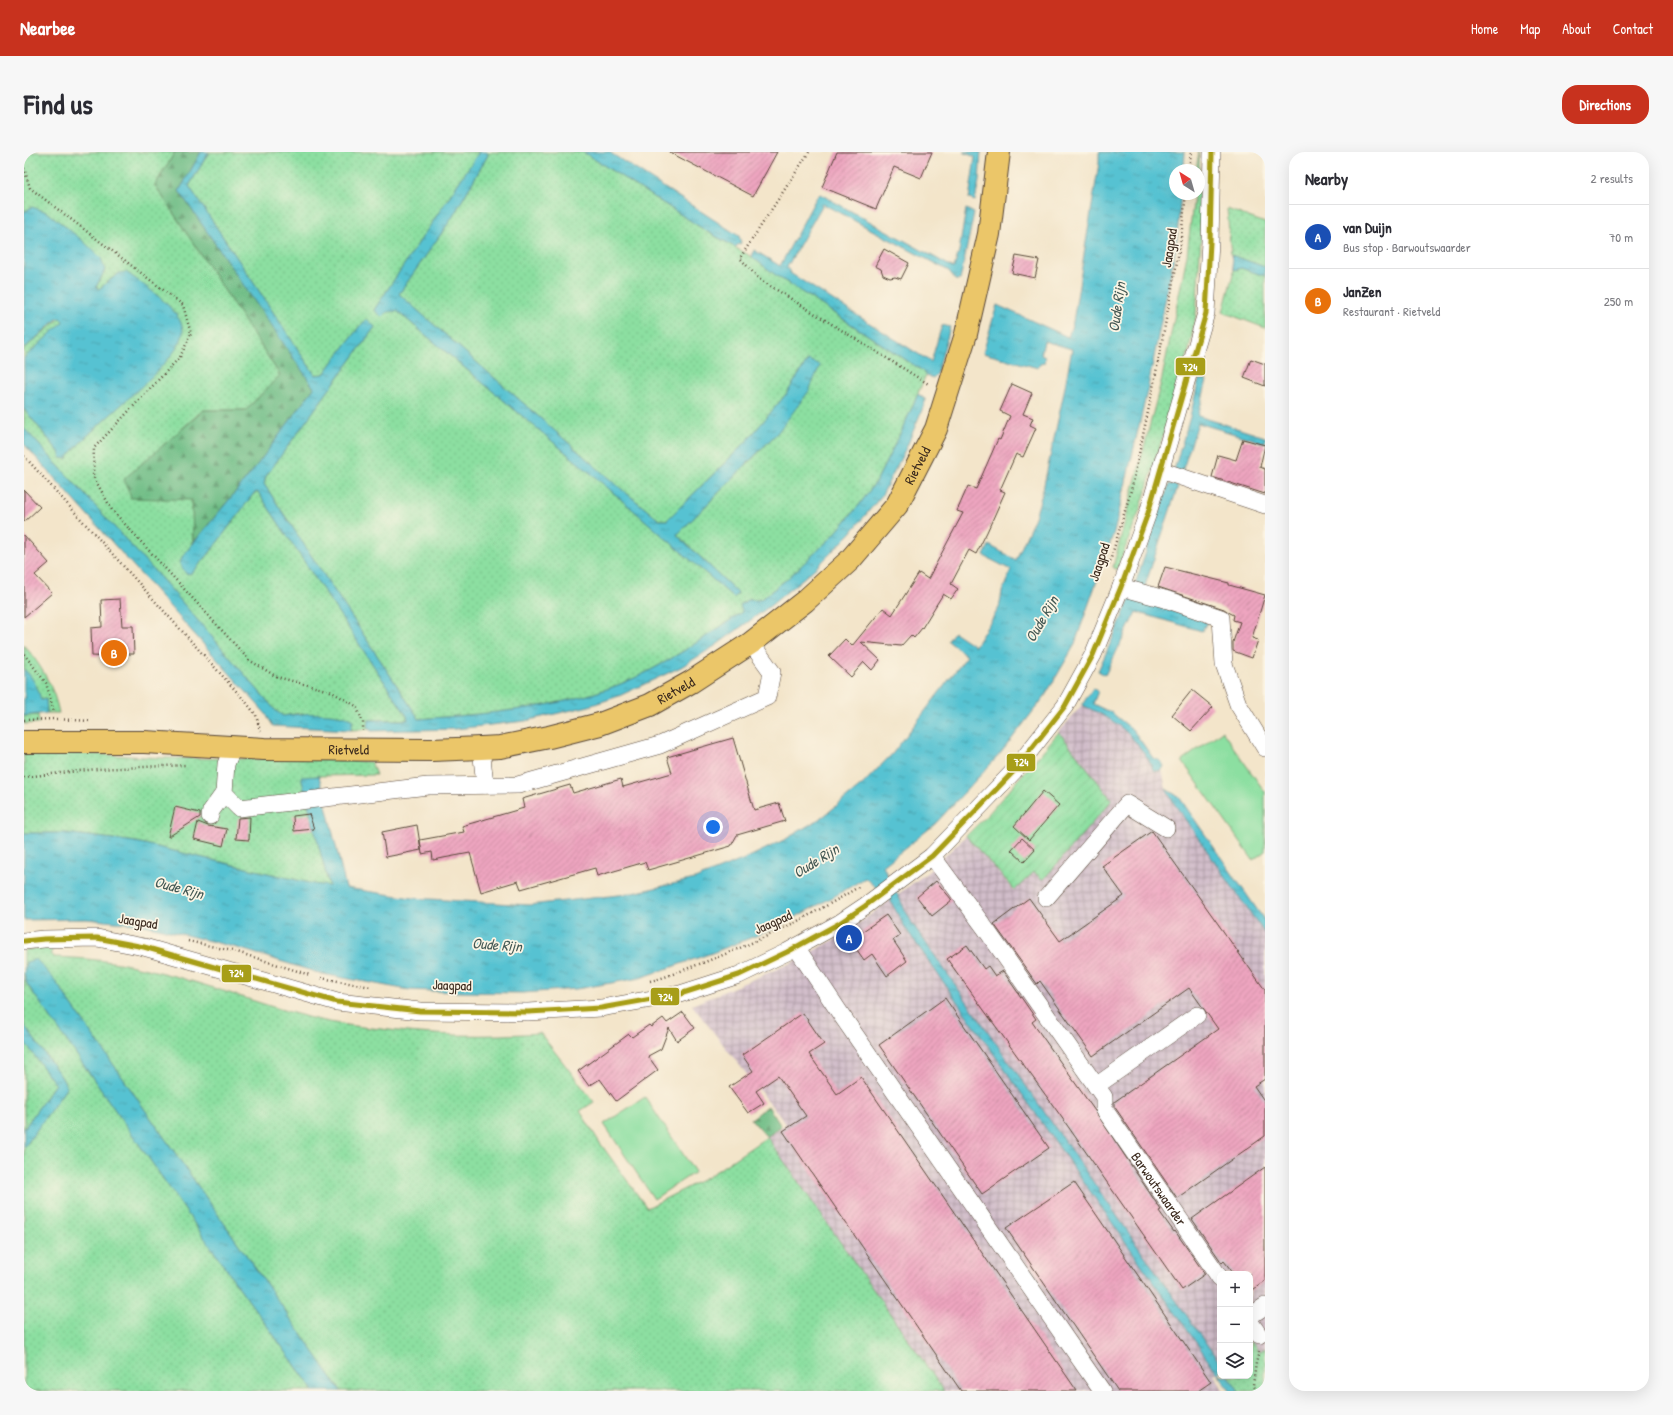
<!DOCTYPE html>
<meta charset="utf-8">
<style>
body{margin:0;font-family:"Patrick Hand",sans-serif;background:#f7f7f7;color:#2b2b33}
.controls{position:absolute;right:12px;bottom:12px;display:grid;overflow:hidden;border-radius:8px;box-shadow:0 4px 16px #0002}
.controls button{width:36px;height:36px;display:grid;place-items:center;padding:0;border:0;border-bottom:1px solid #e1e1e2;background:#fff;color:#2b2b33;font:20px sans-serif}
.compass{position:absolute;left:1145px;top:12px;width:36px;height:36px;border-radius:50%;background:#fff;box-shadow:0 4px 16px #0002;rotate:323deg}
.you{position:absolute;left:689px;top:675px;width:14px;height:14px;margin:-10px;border:3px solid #fff;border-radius:50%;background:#1a73e8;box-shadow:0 0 0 6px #1a73e833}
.badge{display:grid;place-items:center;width:26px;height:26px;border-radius:50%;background:#c8321e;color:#fff;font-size:13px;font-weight:700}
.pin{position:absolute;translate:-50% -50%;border:2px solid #fff;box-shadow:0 1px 4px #0006}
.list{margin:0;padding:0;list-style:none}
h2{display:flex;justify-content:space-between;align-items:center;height:52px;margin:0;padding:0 16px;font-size:17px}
h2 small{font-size:13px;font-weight:400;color:#7c7c81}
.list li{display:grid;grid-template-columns:26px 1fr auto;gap:12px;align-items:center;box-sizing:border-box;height:64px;padding:0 16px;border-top:1px solid #e1e1e2}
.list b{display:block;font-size:15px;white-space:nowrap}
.list p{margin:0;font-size:13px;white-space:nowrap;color:#7c7c81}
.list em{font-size:13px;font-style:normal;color:#7c7c81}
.icon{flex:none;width:22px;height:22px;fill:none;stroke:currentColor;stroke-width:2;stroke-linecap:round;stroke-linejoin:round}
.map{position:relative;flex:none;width:1241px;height:1239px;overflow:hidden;border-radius:16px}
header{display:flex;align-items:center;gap:24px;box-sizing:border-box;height:56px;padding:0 20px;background:#c8321e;color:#fff}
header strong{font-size:19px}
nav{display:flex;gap:22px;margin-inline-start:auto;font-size:14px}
.intro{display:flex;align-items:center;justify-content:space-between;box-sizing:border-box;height:96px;padding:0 24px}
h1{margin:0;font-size:28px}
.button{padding:10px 18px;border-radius:16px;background:#c8321e;color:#fff;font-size:14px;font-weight:700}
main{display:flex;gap:24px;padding:0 24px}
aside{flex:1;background:#fff;border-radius:16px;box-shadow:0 4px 16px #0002}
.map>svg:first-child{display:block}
.industrial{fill:url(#industrial-grid)}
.grass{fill:url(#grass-dots);stroke:#648460}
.forest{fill:url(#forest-firs);stroke:#567452}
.garden{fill:url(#garden-furrows);stroke:#648460}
.pitch{fill:#8cdfa1;stroke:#648460}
.water{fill:url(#water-ripples);stroke:#497678}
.building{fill:url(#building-hatch)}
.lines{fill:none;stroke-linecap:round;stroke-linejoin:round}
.minor-casing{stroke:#574638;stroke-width:18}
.major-casing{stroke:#574638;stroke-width:24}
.path{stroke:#574638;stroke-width:2.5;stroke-dasharray:1 3;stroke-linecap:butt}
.minor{stroke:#fff;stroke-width:17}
.major{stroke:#ebc669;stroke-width:22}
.bus-1-casing{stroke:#fcf5e5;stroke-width:8}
.bus-1{stroke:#a79e18;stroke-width:5}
.labels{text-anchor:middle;stroke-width:3.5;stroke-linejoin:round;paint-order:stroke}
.street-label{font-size:14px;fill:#3b2a1e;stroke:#fcf5e5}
.water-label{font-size:15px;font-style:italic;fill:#435854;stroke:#fcf5e5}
.line-badge{stroke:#fcf5e5;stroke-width:1.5}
.badge-label{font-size:11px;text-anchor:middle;font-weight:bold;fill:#fff}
</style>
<header>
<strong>Nearbee</strong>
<nav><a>Home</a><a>Map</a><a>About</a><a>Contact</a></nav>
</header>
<div class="intro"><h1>Find us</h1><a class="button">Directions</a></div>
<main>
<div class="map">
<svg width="1241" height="1239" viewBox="0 0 1241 1239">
<defs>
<pattern id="industrial-grid" width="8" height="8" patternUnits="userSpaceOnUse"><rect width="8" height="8" fill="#d1bdca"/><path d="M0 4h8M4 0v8" fill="none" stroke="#ab9aa3"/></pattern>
<pattern id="grass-dots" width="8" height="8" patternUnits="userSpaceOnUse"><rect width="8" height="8" fill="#8cdfa1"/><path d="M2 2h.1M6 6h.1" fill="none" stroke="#7ac08a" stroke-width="1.8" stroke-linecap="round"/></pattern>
<pattern id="forest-firs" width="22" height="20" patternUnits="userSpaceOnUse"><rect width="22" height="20" fill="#71be87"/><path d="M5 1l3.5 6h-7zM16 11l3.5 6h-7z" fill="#5e9b6e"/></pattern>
<pattern id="garden-furrows" width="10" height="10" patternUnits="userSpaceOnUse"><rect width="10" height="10" fill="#8cdfa1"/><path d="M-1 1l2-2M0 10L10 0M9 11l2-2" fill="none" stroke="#7ac08a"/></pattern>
<pattern id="water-ripples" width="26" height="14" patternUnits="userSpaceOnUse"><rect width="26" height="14" fill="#57c2d2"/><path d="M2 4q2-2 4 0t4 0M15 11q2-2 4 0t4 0" fill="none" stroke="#499eaa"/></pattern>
<pattern id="building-hatch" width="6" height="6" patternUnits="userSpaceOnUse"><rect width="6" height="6" fill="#eea5c0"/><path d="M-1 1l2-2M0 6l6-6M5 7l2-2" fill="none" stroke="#c2879b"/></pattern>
</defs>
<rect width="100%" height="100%" fill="#fcf5e5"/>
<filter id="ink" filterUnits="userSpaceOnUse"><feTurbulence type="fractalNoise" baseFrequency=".025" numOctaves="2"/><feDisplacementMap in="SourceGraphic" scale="8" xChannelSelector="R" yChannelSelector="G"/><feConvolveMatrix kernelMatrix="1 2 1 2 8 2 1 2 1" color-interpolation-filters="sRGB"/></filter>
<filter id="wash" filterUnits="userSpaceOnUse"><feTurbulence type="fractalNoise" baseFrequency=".012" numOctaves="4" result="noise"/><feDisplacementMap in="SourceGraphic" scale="16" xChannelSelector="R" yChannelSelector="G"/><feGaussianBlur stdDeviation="0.9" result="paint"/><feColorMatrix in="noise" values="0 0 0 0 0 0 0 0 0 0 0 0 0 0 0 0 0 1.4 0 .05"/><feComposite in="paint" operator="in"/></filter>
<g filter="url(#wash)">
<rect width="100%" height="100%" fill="#f3e5ca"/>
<!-- industrial -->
<polygon class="industrial" points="1058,553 1085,566 1106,582 1126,609 1129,618 1133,619 1138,618 1142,637 1149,650 1241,782 1241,1200 1226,1207 1226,1122 1196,1122 1196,1221 1190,1223 1200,1239 920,1239 743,985 762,972 668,853 767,811 819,783 904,720 942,684 990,738 1010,720 1018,727 1088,648 1035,580"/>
<!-- grass -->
<g class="grass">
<polygon points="0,0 151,0 131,33 256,223 222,258 179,258 101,327 168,347 169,391 158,405 168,421 184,403 230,341 234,340 383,564 384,568 345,568 344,575 345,577 327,578 328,574 276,561 259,564 252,559 145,435 0,276 0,257 35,300 37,306 43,307 48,298 59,287 120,232 95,121 75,137 72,135 81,118 8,55 0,60"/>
<path d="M185,0h270l-105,158 23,1 211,177 126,110 4,-5 -61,-58 101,-103 30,-72 -21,33 -41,49 -79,78h-8l-46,-38 -214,-188 53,-76 36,-63 -1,-3h96l125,80 44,25 25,19 144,94 5,5 -24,55 -25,50 -17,24 -28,33 -45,42 -27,21h-13l-7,5 2,7c-31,21 -62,43 -95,60 -70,36 -151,41 -228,47l-155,-235 2,-8 109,-149 -8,-8 -8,8 -35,47 -9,1 -126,-189z"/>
<polygon points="1175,0 1177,85 1172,163 1164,202 1118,352 1093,418 1089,415 1138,226 1163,103 1170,42 1175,42 1175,18 1172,18"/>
<polygon points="1203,57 1241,71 1241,115 1207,103"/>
<polygon points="1217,116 1241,124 1241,176 1199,160 1210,118"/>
<polygon points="36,166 39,169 39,171 0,206 0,197"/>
<path d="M0,493c17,20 30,42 35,68h-12l-1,-14 -5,1 -12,-26 -5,-5z"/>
<polygon points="14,563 15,571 0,572 0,564"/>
<polygon points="0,601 65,602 139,606 232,607 270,605 347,610 352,623 295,624 278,626 305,734 290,732 112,690 42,681 0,681"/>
<path d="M30,794l-3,7 3,4c25,1 51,3 75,8 64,13 124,38 186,54 22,5 44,8 66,10 53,7 106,8 159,4l54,69 -14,9 20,32 47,65 59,-30 61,-41 177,254h-603l-288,-413 -27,-16 -2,7v-19z"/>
<polygon points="0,821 3,832 212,1131 290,1239 0,1239 0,996 43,935 36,923 0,873"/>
<polygon points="0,889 31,932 0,977"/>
<polygon points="1226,1190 1227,1190 1235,1200 1241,1196 1241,1239 1215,1239 1205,1224 1226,1224"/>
</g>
<!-- forest -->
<g class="forest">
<polygon points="151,0 177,0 155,39 290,236 227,321 169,391 168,348 107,346 100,327 180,258 222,258 256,223 131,33"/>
<polygon points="744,954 757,974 743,985 727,967"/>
</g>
<!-- garden -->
<polygon class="garden" points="1035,580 1088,648 1019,728 1010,720 991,738 942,684 966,660"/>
<!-- pitch -->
<g class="pitch">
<polygon points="1198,579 1241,640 1241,699 1229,708 1158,609"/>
<polygon points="621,945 671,1020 630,1047 580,972"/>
</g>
<!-- water -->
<g class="water">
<path d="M177,0h8l-20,34 126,189 9,-1 35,-47 8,-8 8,8 -109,149 -2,8 155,235c77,-6 158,-11 228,-47 33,-17 64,-39 95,-60l-2,-7 7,-5h13l27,-21 45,-42 28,-33 17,-24 25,-50 16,-36 8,6 -19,46 -25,49 -32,39 -31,31 -49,41 -55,40 -34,21 -62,29 -30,10 -64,15 -69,8 -85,2 -3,-4 1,-7h39l-1,-4 -149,-224 -4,1 -46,62 -16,18 -6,1 -6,-10 2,-7 69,-84 63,-85 -135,-197z"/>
<polygon points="455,0 463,0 464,3 428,66 375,142 589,330 635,368 643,368 722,290 763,241 784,208 796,213 785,239 754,280 653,383 714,441 710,446 584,336 373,159 363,160 358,165 350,158"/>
<polygon points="559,0 585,0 715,84 717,91 711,95 684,80"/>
<polygon points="939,0 957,0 955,29 951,49 945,47 951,5"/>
<polygon points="1075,0 1161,0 1160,18 1151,18 1151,42 1157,42 1152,94 1124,235 1091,377 1050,494 1021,544 976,602 911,672 859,714 888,771 1196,1211 1196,1224 1205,1224 1215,1239 1206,1239 880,774 866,748 841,726 811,744 749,777 688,801 616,826 552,837 499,841 435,840 385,838 298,822 214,796 121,773 62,767 0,768 0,681 42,681 112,690 290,732 305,734 277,625 295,624 322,736 388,746 505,753 604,742 671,727 723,706 762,687 800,664 839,632 869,601 943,504 924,489 930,480 951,494 975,456 978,440 987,418 960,404 965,393 992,408 1011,365 1018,342 1039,245 1048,197 1020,189 1017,203 1021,205 1020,211 1016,212 1014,216 959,201 973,153 1044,185 1049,170 1075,11"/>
<polygon points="796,42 930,116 935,99 942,57 950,61 936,128 932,128 925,119 799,52 763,115 766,121 907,210 918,173 926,175 913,222 909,226 902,223 896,217 753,124 728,105 730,98 756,114 792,46"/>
<path d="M8,55l15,5 35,28 19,18 4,12 -9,17 3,2 20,-16 7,-1c16,12 55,37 57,58 3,30 -98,99 -116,129l-6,-1 -2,-6 -35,-43v-51l38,-35 1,-2 -3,-3 -3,1 -33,30v-137z"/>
<polygon points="1207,103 1241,115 1241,124 1217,116 1210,118"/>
<polygon points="1175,227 1183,228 1174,264 1241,285 1241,291 1174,271 1158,320 1150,318 1166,265"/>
<path d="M0,276l145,159 107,124 7,5c18,-3 55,-5 70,4l-2,10 -78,-4 -7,-12 -242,-270z"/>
<polygon points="1145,332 1154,334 1116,449 1183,470 1178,479 1112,460 1081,523 1074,519 1106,447"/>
<path d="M0,517c9,8 14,19 17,31l5,-1 1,14 -23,3v-18h2l-2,-6z"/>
<path d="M1069,536l5,3 -5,13 19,9 21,17 20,28c5,1 8,3 11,8l-2,4 -5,1 -4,-1c-3,-9 -7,-14 -12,-21 -18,-24 -33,-32 -59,-44z"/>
<polygon points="1142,637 1155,645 1241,769 1241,782 1149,650"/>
<polygon points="12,807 29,826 317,1239 290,1239 212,1131 3,832 0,821 2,810"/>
<polygon points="0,873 36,923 43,935 0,996 0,977 31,932 0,889"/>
</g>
<g id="blocks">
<!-- building -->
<g class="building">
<polygon points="645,0 753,0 729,44"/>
<polygon points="813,0 908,0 897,26 870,15 852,57 798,35"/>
<polygon points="860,97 885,111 877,127 871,125 866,126 859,123 857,117 851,114"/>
<polygon points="992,104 1015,108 1011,126 988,121"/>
<polygon points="1227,207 1241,212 1241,234 1220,226"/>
<polygon points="988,232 1008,241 999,262 1009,266 1006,273 1012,276 999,305 992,302 976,338 981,340 963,380 952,402 945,398 927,432 934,437 927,447 919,442 898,476 890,486 887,483 877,494 837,490 856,508 848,518 840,510 827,525 805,504 821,487 828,494 859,456 868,463 895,421 904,427 939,361 933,359 944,334 952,337 974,287 976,288 986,264 976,259"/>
<polygon points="1219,287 1241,293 1236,315 1241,317 1241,342 1188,325 1194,303 1212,308"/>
<polygon points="0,338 16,355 0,370"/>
<polygon points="0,383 25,411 11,423 28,441 0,465"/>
<polygon points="1141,415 1205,431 1205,433 1241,443 1228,486 1234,488 1228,506 1209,499 1209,490 1216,470 1209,468 1210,463 1206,461 1200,457 1134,435"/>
<polygon points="96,447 98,474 109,474 110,502 98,502 92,505 68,504 67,476 78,475 77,448"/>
<polygon points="1168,538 1189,555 1167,579 1148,563"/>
<polygon points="709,586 730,658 755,651 761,669 713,683 707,694 624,718 621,710 573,724 571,716 497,737 494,729 457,740 446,701 409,708 408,700 398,702 396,688 440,680 438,674 500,656 498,647 546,633 549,641 597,627 599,635 648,621 643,605"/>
<polygon points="1019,639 1035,653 1005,688 990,674"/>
<polygon points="151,655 176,661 176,665 144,685"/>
<polygon points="285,662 290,677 270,679 269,664"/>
<polygon points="226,665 225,688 212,687 214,666"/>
<polygon points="174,670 184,674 203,677 199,694 170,687"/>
<polygon points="393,673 397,698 362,705 358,680"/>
<polygon points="1128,679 1241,838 1241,927 1230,934 1241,950 1241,984 1153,1046 1090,954 1090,950 1194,877 1165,836 1069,904 1016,829 1013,832 970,772 1005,746 1036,789 1100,744 1078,714"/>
<polygon points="998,686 1011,698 1000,710 987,698"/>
<polygon points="912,729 928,748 908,764 893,745"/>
<polygon points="862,763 876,783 869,788 883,809 863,824 848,802 840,808 826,788"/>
<polygon points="943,793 960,817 964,814 971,824 979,819 1012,867 1008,870 1071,959 1137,1058 1135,1059 1150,1080 1151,1079 1181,1122 1158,1138 1036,963 923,807"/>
<polygon points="921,846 1025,996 958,1042 855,893"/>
<polygon points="659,860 671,876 653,889 645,876 637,897 624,904 634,918 592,949 576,927 565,934 554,919 605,882 608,885 625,873 627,875 639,866 643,871"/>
<polygon points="779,861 800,892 785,902 813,942 837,925 1053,1239 937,1239 759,979 782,964 754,924 732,939 740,951 724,961 705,935 729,919 718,903"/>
<polygon points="1241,1015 1241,1129 1226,1140 1226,1122 1210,1122 1200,1109 1198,1111 1168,1067"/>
<polygon points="1050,1030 1187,1230 1174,1239 1094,1239 982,1076"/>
</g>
</g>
</g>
<g filter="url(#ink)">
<use href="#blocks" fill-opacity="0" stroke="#574638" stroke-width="1"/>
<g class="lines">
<defs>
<g id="minor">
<polyline points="1136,318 1241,353"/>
<polyline points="1097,435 1144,448 1197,466 1200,512 1214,552 1241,596"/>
<polyline points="209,595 202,612 200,641 215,656 404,634 494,633 636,593 743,545 748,520 727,491"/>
<polyline points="457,596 461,633"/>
<polyline points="186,664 187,659 200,641"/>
<path id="s1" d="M908,704l53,72 119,169v12l116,169"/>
<polyline points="1022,746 1103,652 1142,676"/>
<polyline points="0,789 20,787 73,786 120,795 313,850 396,859 504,860 577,856 656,842 715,823 763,800 814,772 841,754 908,704 990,619 1041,554 1069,503 1097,435 1124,361 1182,161 1186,90 1188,0"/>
<polyline points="772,795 818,864 1078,1239"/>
<polyline points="1072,934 1173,863"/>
<polyline points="1226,1164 1241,1154"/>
<polyline points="1226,1170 1235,1183"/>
</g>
<g id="major">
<path id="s2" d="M0,590h120l120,7 168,1 49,-2 19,-1 49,-10 51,-13 50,-19 41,-23 60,-39 54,-42 45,-41 47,-55 39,-76 30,-95 23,-100 10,-82"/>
</g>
</defs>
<!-- minor casing -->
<use href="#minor" class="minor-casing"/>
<!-- major casing -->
<use href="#major" class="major-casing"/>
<!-- path -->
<g class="path">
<polyline points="785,0 716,106 735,127 906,233"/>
<polyline points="0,16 6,36 159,153 167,182 156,205 70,296 69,324 88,358 225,508 253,525 306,539 332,554 339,570 339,579"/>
<polyline points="1165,18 1167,0"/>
<polyline points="0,304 222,550 232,563 236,579"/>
<polyline points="1085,413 1108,335 1129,236 1156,94 1162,42"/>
<polyline points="0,502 22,531 30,560"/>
<polyline points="0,568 32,567 67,569"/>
<polyline points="0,625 73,617 163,613"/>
<polyline points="164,789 213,800 286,823"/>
<polyline points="297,826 347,835"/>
<path d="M626,829c15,-3 30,-10 44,-15 58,-21 114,-48 166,-80"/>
<polyline points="1233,1239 1229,1233 1232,1211 1235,1200"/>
</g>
<!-- minor -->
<use href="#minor" class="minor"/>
<!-- major -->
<use href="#major" class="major"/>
<defs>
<polyline id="bus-1" points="0,789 20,787 73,786 120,795 313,850 396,859 504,860 577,856 656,842 715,823 763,800 814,772 841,754 908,704 990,619 1041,554 1069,503 1097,435 1124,361 1182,161 1186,90 1188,0"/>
</defs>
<!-- bus-1 casing -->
<use href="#bus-1" class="bus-1-casing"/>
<!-- bus-1 -->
<use href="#bus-1" class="bus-1"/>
</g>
</g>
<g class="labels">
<!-- street labels -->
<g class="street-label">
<text transform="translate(1145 96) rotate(-81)" y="5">Jaagpad</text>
<text dy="5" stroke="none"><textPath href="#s2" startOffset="997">Rietveld</textPath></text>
<text transform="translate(1075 410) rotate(-72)" y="5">Jaagpad</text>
<text dy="5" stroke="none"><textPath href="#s2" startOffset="662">Rietveld</textPath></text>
<text dy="5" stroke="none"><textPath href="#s2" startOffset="325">Rietveld</textPath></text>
<text transform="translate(114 769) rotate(9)" y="5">Jaagpad</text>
<text transform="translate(749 770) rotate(-24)" y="5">Jaagpad</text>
<text transform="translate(428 833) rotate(2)" y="5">Jaagpad</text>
<text dy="5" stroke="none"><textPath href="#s1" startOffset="405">Barwoutswaarder</textPath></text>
</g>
<!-- water labels -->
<g class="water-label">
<text transform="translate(1093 155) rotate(-82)" y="5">Oude Rijn</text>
<text transform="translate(1018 467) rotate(-60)" y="5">Oude Rijn</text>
<text transform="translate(792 709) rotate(-32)" y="5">Oude Rijn</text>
<text transform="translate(155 736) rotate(15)" y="5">Oude Rijn</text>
<text transform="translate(473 793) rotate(4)" y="5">Oude Rijn</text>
</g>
</g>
<g class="line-badge">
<rect x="1151" y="205" width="31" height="19" rx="4" fill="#a79e18"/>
<rect x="982" y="601" width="30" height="19" rx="4" fill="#a79e18"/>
<rect x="197" y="812" width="31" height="19" rx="4" fill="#a79e18"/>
<rect x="626" y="835" width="30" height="19" rx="4" fill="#a79e18"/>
</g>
<g class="badge-label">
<text x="1166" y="219">724</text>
<text x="997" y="614">724</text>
<text x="212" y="825">724</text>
<text x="641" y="849">724</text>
</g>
</svg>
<div class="controls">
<button>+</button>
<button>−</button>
<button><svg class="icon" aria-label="layers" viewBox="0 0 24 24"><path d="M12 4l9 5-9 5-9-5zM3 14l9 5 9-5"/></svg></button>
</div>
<svg class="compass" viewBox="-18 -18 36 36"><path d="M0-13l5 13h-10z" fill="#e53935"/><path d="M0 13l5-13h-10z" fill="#7c7c81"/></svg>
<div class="you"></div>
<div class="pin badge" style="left:825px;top:786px;background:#1a4fb4">A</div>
<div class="pin badge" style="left:90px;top:501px;background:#e8710a">B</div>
</div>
<aside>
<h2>Nearby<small>2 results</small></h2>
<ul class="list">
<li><span class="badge" style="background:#1a4fb4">A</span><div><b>van Duijn</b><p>Bus stop · Barwoutswaarder</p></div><em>70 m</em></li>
<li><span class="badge" style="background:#e8710a">B</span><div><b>JanZen</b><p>Restaurant · Rietveld</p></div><em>250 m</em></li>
</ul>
</aside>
</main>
